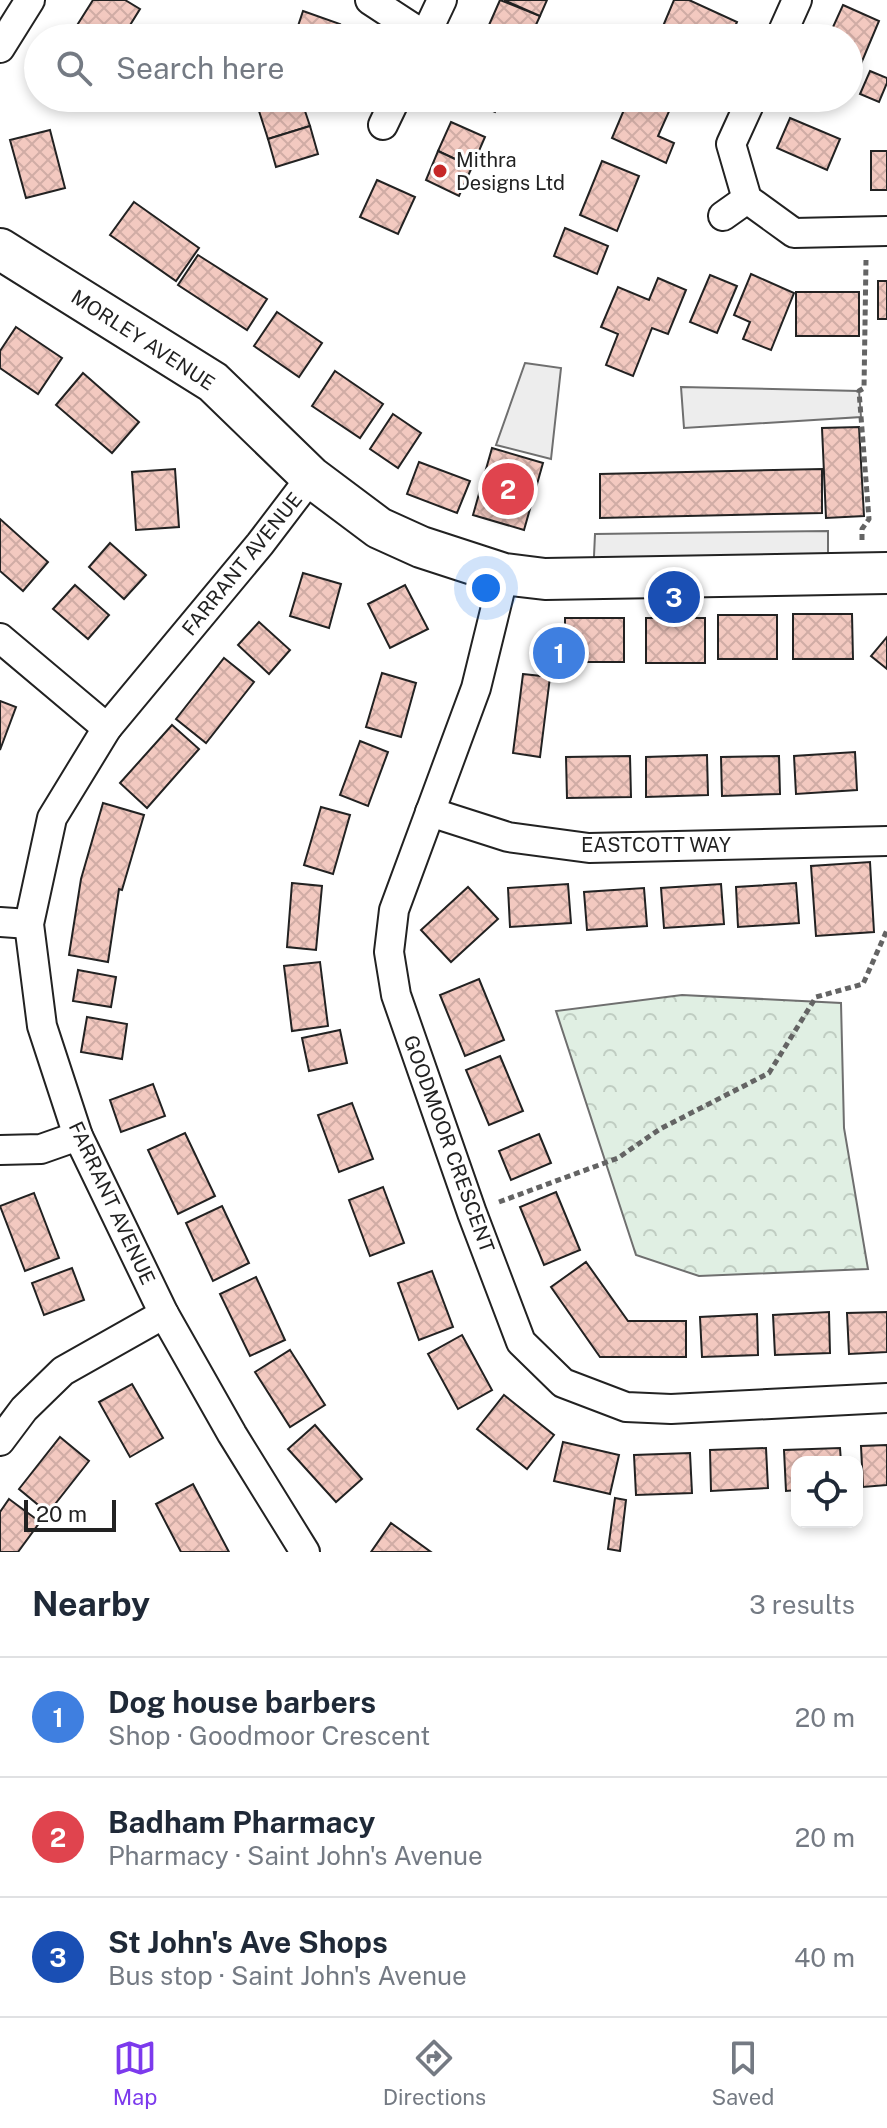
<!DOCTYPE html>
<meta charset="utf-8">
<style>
body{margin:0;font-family:"Public Sans",sans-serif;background:#f6f6f7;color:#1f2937}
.controls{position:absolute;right:24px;bottom:24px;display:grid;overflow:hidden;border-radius:16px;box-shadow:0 4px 12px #0003}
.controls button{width:72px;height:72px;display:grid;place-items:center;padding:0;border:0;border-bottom:2px solid #e0e1e3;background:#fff;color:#1f2937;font:40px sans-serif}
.scale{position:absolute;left:24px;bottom:20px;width:92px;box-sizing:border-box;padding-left:8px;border:4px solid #222;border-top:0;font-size:22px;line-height:28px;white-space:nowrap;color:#222;-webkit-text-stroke:6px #fff;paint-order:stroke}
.you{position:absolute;left:486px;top:588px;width:28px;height:28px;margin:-20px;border:6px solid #fff;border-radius:50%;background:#1a73e8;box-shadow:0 0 0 12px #1a73e833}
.badge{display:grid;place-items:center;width:52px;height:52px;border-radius:50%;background:#7c3aed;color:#fff;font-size:26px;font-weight:700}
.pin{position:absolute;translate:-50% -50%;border:4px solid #fff;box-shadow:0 2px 8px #0006}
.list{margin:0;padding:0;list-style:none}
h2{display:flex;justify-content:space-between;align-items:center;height:104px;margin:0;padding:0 32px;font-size:34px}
h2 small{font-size:26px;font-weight:400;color:#747a83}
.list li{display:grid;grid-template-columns:52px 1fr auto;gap:24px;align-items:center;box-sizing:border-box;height:120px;padding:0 32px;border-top:2px solid #e0e1e3}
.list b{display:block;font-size:30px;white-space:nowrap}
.list p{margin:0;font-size:26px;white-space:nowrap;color:#747a83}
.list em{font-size:26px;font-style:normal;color:#747a83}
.icon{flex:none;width:44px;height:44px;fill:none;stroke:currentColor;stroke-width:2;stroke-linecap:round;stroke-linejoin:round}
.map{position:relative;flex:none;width:887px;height:1552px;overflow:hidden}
.search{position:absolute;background:#fff;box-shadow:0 4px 12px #0003;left:24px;right:24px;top:24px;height:88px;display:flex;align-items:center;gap:20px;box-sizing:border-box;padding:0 28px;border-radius:44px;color:#747a83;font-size:30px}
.sheet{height:464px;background:#fff}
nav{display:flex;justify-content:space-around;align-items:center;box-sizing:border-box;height:112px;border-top:2px solid #e0e1e3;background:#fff;font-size:22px;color:#747a83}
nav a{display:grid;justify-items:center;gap:4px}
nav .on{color:#7c3aed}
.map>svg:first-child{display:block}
.park{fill:url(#park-crowns);stroke:#6f6f6f;stroke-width:2}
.parking{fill:#ededed;stroke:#6f6f6f;stroke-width:2}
.building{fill:url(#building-cross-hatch);stroke:#222;stroke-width:2}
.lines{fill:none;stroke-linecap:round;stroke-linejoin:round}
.street-casing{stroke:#222;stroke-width:32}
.secondary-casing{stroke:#222;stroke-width:44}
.path{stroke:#646464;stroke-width:5;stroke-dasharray:6 4;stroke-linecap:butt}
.street{stroke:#fff;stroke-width:28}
.secondary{stroke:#fff;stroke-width:40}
.poi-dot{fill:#c62828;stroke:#fff;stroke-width:3}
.labels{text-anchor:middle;stroke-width:6;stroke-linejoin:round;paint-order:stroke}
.poi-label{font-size:20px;fill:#222;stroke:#fff;text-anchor:start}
.street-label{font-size:20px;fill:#222;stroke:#fff}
</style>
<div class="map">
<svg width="887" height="1552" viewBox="0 0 887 1552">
<defs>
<pattern id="park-crowns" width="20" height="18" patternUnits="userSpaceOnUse" patternTransform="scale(2)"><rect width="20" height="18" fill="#e0efe3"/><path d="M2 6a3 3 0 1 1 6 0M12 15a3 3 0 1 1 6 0" fill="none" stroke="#c0cdc2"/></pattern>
<pattern id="building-cross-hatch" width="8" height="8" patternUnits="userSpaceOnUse" patternTransform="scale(2)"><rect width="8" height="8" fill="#f3c9c0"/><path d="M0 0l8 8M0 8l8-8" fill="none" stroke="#d0aca5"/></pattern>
</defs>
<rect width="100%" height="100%" fill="#fff"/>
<!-- park -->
<polygon class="park" points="682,995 841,1003 844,1128 868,1269 699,1276 636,1255 556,1011"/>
<!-- parking -->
<g class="parking">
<polygon points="525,363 561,368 551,459 496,445"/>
<polygon points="681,387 859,391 861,417 684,428"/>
<polygon points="828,531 828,573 593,578 595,534"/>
</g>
<!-- building -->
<g class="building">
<polygon points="93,0 125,0 140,9 122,38 69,38"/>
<polygon points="500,0 540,16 530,38 518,38 489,25"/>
<polygon points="504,0 547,0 540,16"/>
<polygon points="674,0 689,0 737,22 730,38 714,38 699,31 696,38 658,38"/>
<polygon points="843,5 879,21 855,78 849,76 849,38 828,38"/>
<polygon points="303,11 340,24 335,38 294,38"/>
<polygon points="870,71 887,78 887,83 879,102 860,94"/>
<polygon points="462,98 501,98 495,112"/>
<polygon points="629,98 675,98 658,136 674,143 666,163 612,138"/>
<polygon points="301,99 310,126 268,139 259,111"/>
<polygon points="790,118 840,139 827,170 777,148"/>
<polygon points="451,122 485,137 472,167 438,151"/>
<polygon points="310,126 318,154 276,167 268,139"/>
<polygon points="50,130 65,188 26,198 10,140"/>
<polygon points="438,151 472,167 459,196 426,180"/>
<rect x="871" y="151" width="16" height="39"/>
<polygon points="602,161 639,176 617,231 580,215"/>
<polygon points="377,180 415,197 398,234 360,217"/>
<polygon points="134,202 199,248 176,281 110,235"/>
<polygon points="565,228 608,246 597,274 554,256"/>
<polygon points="198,255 267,299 247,330 178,285"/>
<polygon points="751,274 794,293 771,350 743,339 750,322 734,315"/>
<polygon points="710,275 737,286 717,333 690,322"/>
<polygon points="658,278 686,290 668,334 652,328 633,376 606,365 618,334 601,327 618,287 649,300"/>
<rect x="878" y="281" width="9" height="38"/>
<rect x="796" y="292" width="63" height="44"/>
<polygon points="277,312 322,343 299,377 254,346"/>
<polygon points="16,327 62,358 38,394 0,368 0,351"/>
<polygon points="335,371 383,404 360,438 312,406"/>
<polygon points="83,373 139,422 112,453 56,405"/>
<polygon points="393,414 421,433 398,468 370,449"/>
<polygon points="859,427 864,516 826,518 822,428"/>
<polygon points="492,448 543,463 524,530 473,515"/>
<polygon points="419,462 470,481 457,513 407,494"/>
<polygon points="175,469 179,527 136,530 132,472"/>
<polygon points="822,469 822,513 600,518 600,474"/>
<polygon points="0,519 48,562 23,591 0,571"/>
<polygon points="110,543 146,575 124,599 89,567"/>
<polygon points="303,573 341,584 329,628 290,616"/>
<polygon points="75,585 109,615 88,639 53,609"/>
<polygon points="405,585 428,629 390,648 368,604"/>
<polygon points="793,614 852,614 853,659 793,659"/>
<rect x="718" y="615" width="59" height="44"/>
<rect x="565" y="618" width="59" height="44"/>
<rect x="646" y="618" width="59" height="45"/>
<polygon points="259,622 290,650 269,674 238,645"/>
<polygon points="542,630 564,630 565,662 542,643"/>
<polygon points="887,637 887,669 871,656"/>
<polygon points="224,658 254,682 206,743 176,719"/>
<polygon points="382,673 416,683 401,737 366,727"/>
<polygon points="523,674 550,677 540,757 513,753"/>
<polygon points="0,701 16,707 0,750"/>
<polygon points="172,725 199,749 147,808 120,783"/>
<polygon points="360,741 388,752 368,806 340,795"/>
<polygon points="855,752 857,790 796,794 794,756"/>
<polygon points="707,755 708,795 646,797 646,757"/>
<polygon points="630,756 631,797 567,798 566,757"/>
<polygon points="779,756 780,794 722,796 721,757"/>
<polygon points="103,803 144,815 122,890 119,889 108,962 69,955 81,879"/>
<polygon points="321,807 350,815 333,874 304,865"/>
<polygon points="870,862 874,932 816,936 811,866"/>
<polygon points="292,883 322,886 316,950 287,947"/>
<polygon points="796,883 799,923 738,927 736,887"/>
<polygon points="568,884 571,923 510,927 508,888"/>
<polygon points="721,884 724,924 664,928 661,888"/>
<polygon points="468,887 498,919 451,962 421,930"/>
<polygon points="644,888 647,926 587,930 584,892"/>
<polygon points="320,962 328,1026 292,1031 284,966"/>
<polygon points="78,970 116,977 111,1007 73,1001"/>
<polygon points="479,979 504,1040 465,1056 440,995"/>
<polygon points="87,1017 127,1024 122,1059 81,1052"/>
<polygon points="340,1030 347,1063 309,1071 302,1038"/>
<polygon points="500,1056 523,1111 489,1125 466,1070"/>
<polygon points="153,1084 165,1116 121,1132 110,1100"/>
<polygon points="352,1103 373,1159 339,1172 318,1115"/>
<polygon points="185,1133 215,1196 178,1214 148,1150"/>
<polygon points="539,1134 551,1163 511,1180 499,1151"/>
<polygon points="383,1187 404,1243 370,1256 349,1200"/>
<polygon points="556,1192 580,1250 544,1265 520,1207"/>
<polygon points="34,1193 59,1258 25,1271 0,1206"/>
<polygon points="222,1206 249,1263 213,1281 186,1223"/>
<polygon points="586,1262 628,1321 686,1321 686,1357 600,1357 551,1287"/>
<polygon points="72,1268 84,1300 44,1315 32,1283"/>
<polygon points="432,1271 453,1327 419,1340 398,1283"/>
<polygon points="256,1277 285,1340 250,1356 220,1294"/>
<polygon points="829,1312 830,1353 775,1355 773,1315"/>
<polygon points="887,1312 887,1352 849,1354 847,1313"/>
<polygon points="757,1314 758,1355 702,1357 700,1317"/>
<polygon points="462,1335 492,1390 458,1409 428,1354"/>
<polygon points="290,1350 325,1405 290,1427 255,1372"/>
<polygon points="132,1384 163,1438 130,1457 99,1402"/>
<polygon points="504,1395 554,1435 527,1469 477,1429"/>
<polygon points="315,1425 362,1479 336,1502 288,1449"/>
<polygon points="60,1437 89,1461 48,1513 19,1489"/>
<polygon points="563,1442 619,1455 610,1494 554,1481"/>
<polygon points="887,1445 887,1485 863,1487 861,1446"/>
<polygon points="766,1448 768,1488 711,1491 710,1450"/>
<polygon points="840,1448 841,1462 797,1462 797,1490 786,1491 784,1450"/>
<polygon points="690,1453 692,1493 636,1495 634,1455"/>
<polygon points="193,1484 229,1552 181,1552 156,1504"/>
<polygon points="615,1498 626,1500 620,1551 608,1549"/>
<polygon points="9,1499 40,1522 18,1552 0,1552 0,1512"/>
<polygon points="391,1523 431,1552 371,1552"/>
</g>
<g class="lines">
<defs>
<g id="street">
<polyline points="370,0 425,36 442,0"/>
<polyline points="780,38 797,0"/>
<polyline points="0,48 30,0"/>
<polyline points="752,98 731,144 747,199 794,233 887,231"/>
<polyline points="383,125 396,98"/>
<polyline points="723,216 747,199"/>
<polyline points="504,574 476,688 394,910 389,952 396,995 472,1213 521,1342 563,1383 626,1407 671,1409 887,1398"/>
<polyline points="0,638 107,728"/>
<polyline points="430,812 508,837 589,848 887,841"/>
<polyline points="0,922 29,924"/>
<polyline points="0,1150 41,1149 78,1136"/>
<polyline points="0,1441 24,1409 63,1371 164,1314"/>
<polyline points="305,1552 232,1434 164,1314 78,1136 42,1026 29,924 52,818 107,728 260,544 311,477"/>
</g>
<polyline id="secondary" points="0,249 213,382 311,477 379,528 421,547 504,574 545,579 887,573"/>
</defs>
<!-- street casing -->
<use href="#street" class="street-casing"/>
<!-- secondary casing -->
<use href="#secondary" class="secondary-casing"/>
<!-- path -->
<g class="path">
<polyline points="862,540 862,529 869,519 859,391 864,388 866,260"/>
<polyline points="499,1202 618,1158 660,1129 769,1073 816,997 863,984 887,930"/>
</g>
<!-- street -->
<use href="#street" class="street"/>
<!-- secondary -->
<use href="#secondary" class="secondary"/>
</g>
<!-- markers -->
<circle class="poi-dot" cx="440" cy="171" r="8"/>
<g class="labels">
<!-- poi labels -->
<g class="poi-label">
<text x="456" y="167">Mithra<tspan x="456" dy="23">Designs Ltd</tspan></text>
</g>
<!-- street labels -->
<g class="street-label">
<text transform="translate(143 340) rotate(33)" y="7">MORLEY AVENUE</text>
<text transform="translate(242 564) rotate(-51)" y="7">FARRANT AVENUE</text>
<text x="656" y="852">EASTCOTT WAY</text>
<text transform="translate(449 1144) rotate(70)" y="7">GOODMOOR CRESCENT</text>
<text transform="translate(112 1203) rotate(65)" y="7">FARRANT AVENUE</text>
</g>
</g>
</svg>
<div class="controls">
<button><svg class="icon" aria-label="locate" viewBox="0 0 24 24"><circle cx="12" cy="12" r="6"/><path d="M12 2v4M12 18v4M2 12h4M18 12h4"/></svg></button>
</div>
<div class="scale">20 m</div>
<div class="you"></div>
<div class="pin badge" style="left:559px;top:653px;background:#3f7fe0">1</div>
<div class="pin badge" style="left:508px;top:489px;background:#e0444e">2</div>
<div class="pin badge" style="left:674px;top:597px;background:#1a4fb4">3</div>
<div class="search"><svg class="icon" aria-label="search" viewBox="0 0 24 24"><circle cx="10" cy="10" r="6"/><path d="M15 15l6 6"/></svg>Search here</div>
</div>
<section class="sheet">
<h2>Nearby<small>3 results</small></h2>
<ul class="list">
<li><span class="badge" style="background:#3f7fe0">1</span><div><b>Dog house barbers</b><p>Shop · Goodmoor Crescent</p></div><em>20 m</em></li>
<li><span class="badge" style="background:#e0444e">2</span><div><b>Badham Pharmacy</b><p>Pharmacy · Saint John's Avenue</p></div><em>20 m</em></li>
<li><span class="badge" style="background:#1a4fb4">3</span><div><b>St John's Ave Shops</b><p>Bus stop · Saint John's Avenue</p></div><em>40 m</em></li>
</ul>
</section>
<nav>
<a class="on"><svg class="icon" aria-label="map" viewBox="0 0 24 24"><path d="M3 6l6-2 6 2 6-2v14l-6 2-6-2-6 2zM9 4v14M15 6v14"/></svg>Map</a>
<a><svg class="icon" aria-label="directions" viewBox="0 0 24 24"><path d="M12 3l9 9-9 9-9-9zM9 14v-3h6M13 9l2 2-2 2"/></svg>Directions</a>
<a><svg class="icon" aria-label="saved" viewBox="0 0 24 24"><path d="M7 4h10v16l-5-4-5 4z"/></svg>Saved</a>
</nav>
